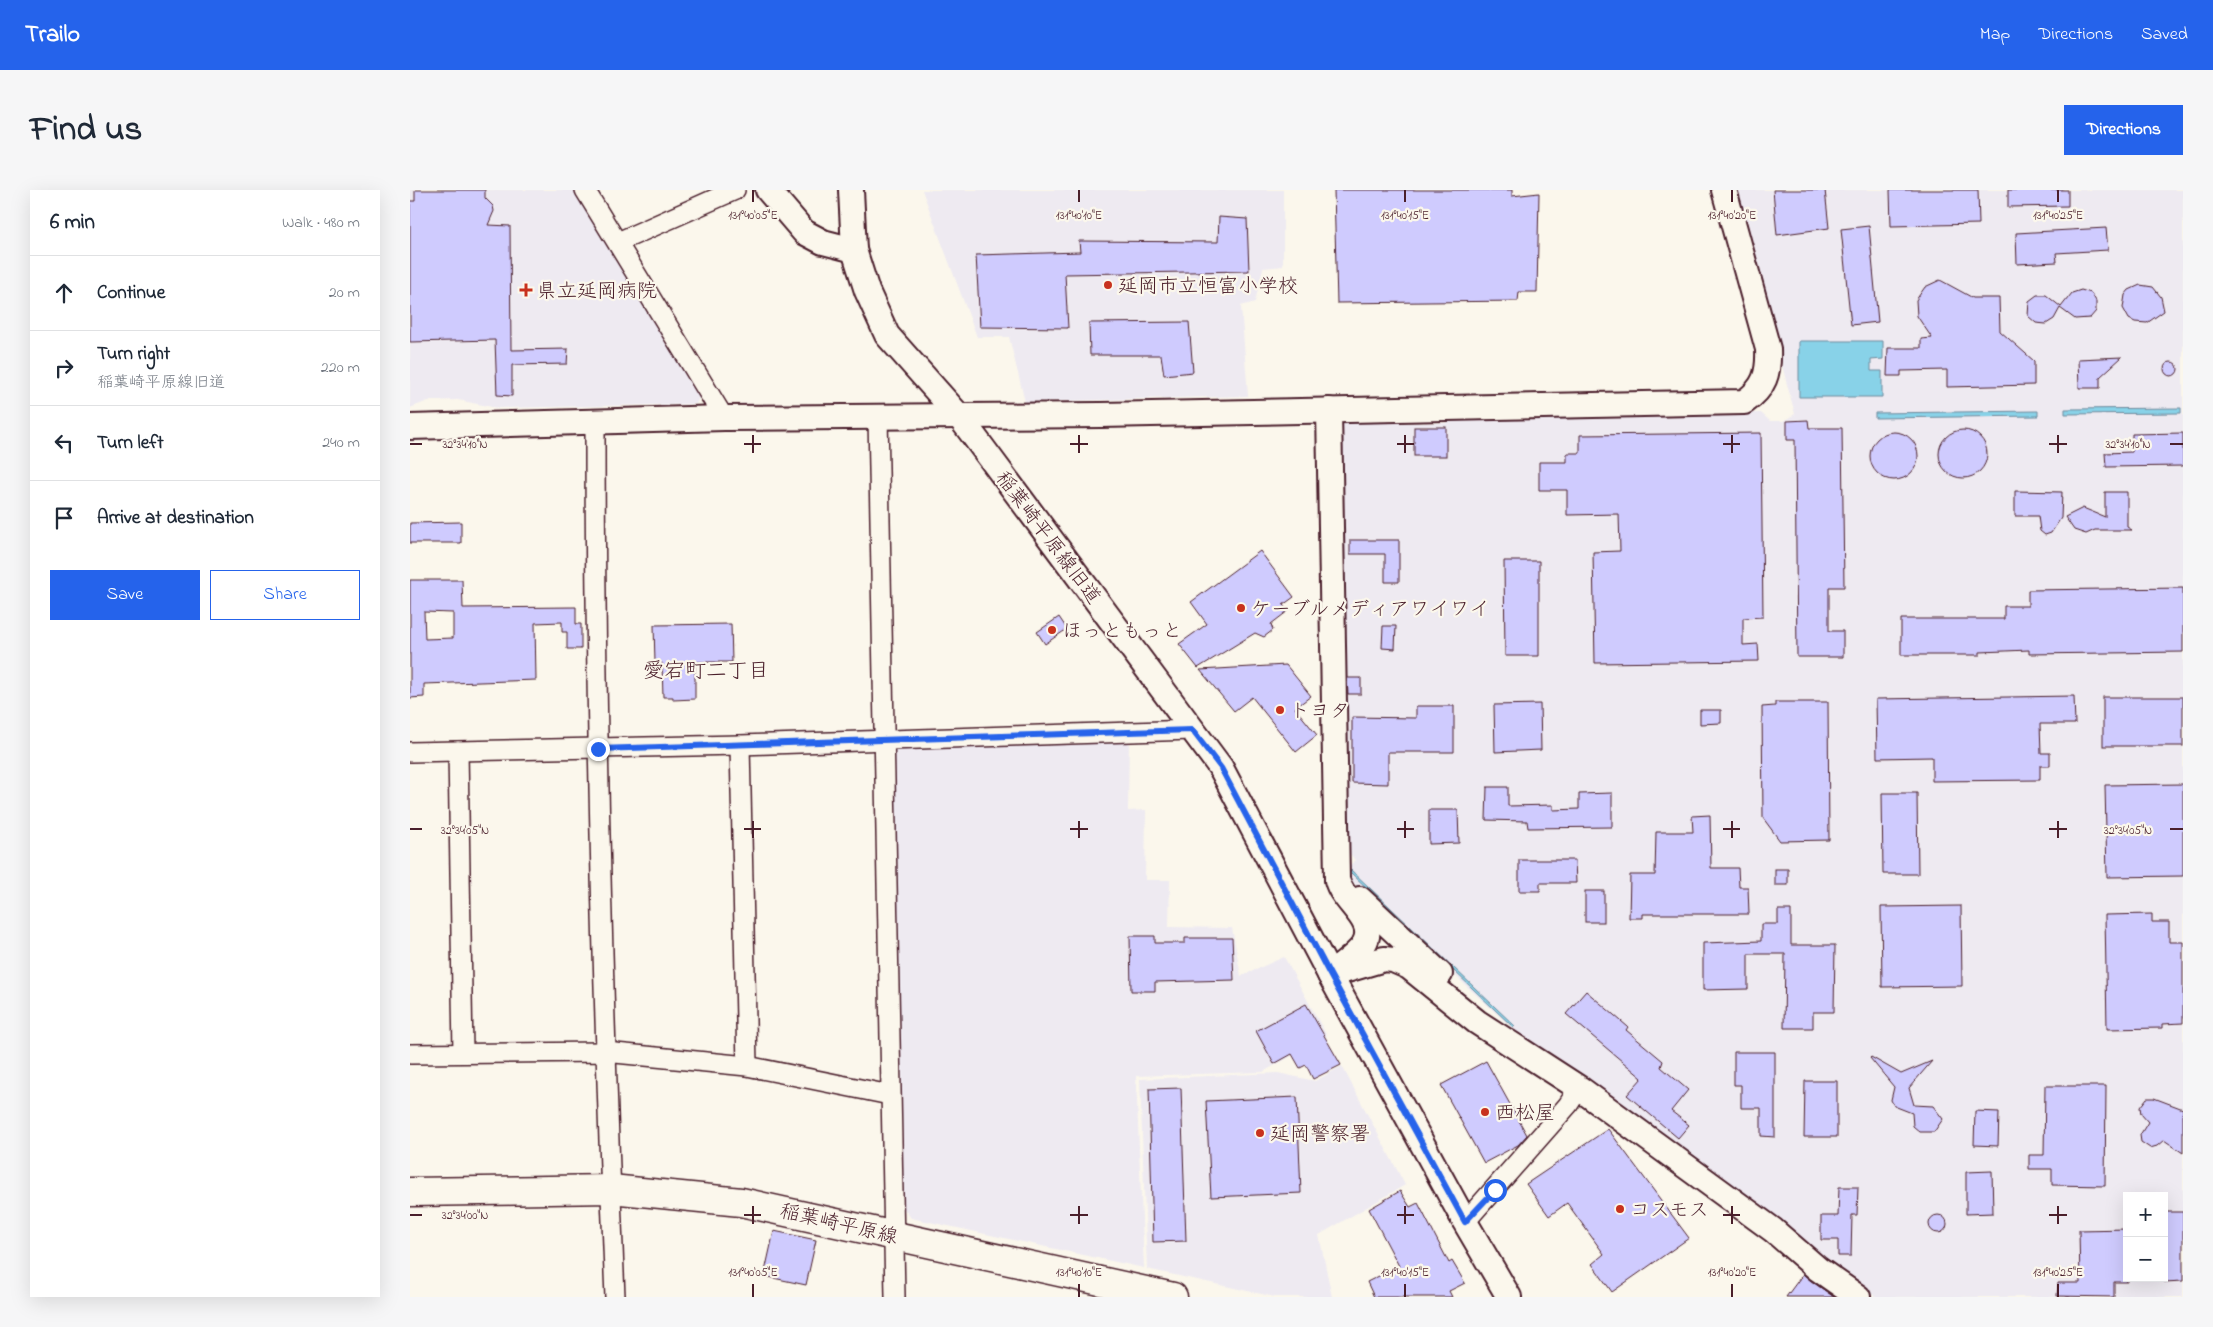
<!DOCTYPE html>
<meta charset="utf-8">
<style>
body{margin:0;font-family:"Indie Flower","Klee One",sans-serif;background:#f6f6f7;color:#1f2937}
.controls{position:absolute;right:15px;bottom:15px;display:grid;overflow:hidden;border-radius:0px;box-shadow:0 5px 20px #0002}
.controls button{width:45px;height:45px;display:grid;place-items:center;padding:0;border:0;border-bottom:1px solid #e0e1e3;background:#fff;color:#1f2937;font:25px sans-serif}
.stop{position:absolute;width:15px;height:15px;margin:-11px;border:4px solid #2563eb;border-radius:50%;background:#fff}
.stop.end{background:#2563eb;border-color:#fff;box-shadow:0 1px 5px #0008}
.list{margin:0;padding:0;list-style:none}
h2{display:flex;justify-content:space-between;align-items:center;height:65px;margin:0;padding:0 20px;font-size:21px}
h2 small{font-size:16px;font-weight:400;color:#747a83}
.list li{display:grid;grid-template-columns:32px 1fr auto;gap:15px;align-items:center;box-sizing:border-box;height:75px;padding:0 20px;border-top:1px solid #e0e1e3}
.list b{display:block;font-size:19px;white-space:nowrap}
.list p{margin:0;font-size:16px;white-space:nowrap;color:#747a83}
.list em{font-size:16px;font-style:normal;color:#747a83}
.actions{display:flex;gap:10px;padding:15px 20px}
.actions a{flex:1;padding:11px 0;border:1px solid #2563eb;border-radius:0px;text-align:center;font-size:18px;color:#2563eb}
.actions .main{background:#2563eb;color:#fff}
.icon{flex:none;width:28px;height:28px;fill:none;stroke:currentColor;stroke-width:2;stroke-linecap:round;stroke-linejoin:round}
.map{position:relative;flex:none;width:1773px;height:1107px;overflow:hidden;border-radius:0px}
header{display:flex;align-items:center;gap:30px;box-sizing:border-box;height:70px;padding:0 25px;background:#2563eb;color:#fff}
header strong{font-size:24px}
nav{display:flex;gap:28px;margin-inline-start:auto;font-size:18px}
.intro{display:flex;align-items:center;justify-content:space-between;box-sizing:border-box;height:120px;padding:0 30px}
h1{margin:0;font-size:35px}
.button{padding:12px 22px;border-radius:0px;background:#2563eb;color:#fff;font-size:18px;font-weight:700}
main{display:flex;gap:30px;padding:0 30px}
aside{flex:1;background:#fff;border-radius:0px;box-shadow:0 5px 20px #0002}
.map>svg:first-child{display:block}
.built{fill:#eeeaf1;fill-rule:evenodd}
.water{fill:#88d2e8;stroke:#6f8a9c}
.building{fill:#cfcbfe;stroke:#4a1f2b;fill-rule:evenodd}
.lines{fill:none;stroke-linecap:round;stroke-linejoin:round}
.minor-casing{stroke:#4a1f2b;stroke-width:22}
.tertiary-casing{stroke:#4a1f2b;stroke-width:28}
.primary-casing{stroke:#4a1f2b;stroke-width:31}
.minor{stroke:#fbf7ec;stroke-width:19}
.tertiary{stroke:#fbf7ec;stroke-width:24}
.primary{stroke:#fbf7ec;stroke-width:28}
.route{stroke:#2563eb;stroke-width:6}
.ticks{fill:none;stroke:#4a1f2b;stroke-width:2}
.poi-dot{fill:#c8321e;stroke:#fbf7ec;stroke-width:2}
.labels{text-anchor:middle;stroke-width:4.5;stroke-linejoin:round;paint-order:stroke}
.poi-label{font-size:20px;fill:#4a1f2b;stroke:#fbf7ec;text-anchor:start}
.street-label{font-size:20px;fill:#4a1f2b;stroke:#fbf7ec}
.neighbourhood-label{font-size:21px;fill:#4a1f2b;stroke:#fbf7ec}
.ticks-label{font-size:12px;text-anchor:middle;fill:#4a1f2b;stroke:#fbf7ec;stroke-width:4.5;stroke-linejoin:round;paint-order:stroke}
</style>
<header>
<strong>Trailo</strong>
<nav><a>Map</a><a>Directions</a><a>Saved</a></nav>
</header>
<div class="intro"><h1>Find us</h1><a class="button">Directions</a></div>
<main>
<aside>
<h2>6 min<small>Walk · 480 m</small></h2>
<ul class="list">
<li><svg class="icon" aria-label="ahead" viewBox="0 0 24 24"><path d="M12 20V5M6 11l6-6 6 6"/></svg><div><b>Continue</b></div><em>20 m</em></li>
<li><svg class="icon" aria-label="right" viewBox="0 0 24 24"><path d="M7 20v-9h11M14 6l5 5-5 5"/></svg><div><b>Turn right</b><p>稲葉崎平原線旧道</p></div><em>220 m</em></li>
<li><svg class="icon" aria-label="left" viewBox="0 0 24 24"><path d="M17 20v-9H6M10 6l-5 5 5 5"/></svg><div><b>Turn left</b></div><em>240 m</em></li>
<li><svg class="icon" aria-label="arrive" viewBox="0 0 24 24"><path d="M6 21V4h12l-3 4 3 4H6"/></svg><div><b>Arrive at destination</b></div></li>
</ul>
<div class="actions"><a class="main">Save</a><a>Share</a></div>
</aside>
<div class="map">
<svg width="1773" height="1107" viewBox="0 0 1773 1107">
<rect width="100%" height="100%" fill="#fbf7ec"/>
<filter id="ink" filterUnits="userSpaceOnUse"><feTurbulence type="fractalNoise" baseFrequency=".02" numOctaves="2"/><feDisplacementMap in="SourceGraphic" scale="10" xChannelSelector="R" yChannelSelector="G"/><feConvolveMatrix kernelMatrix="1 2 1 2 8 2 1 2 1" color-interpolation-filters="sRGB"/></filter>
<g filter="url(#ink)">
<!-- built -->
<g class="built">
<polygon points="0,0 171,0 293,199 286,214 87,218 48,210 18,211 0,218"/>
<polygon points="512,0 873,0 873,76 853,78 845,112 831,116 838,206 615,212 599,147 567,147"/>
<path d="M1325,0h448v1107h-307l-344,-251 -189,-173 12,-13 -10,-13 -5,-417 4,-7h102l1,-5 314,-5 9,8h13l12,-7zM1717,1006h37v82h-37z"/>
<polygon points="719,546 718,621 736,620 735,690 760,690 759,737 822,738 831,786 874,767 917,846 853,882 726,886 734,1078 501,1028 493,1017 484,561 493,553"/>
<polygon points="932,876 995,995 909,1045 922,1107 865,1107 737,1079 730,889 868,883 905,891"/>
</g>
<!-- water -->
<g class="water">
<polygon points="1389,151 1473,151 1473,169 1461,170 1461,181 1472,181 1472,207 1389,207"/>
<polygon points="1771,218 1771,223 1655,224 1655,219"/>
<polygon points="1628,221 1628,226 1465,228 1465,223"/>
<polygon points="941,680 1105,836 1103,837 940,682"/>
</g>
<!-- building -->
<g class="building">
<polygon points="5,0 75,0 75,8 83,16 84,21 78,35 100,36 101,160 158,159 157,174 102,175 102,206 87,205 85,150 0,152 0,11 5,11"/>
<polygon points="924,0 1102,0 1102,6 1129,3 1127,102 1109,102 1108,111 927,113"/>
<polygon points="1363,0 1415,0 1419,38 1367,45"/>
<polygon points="1480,0 1568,0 1569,34 1481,36"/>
<polygon points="1598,0 1658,0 1658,16 1598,17"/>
<polygon points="809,27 837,29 839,81 655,84 658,138 570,137 566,65 670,62 669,51 808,52"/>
<polygon points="1459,36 1468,132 1441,135 1431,39"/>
<polygon points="1696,38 1698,60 1646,63 1647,72 1607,74 1606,43"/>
<polygon points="1530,90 1563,108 1589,108 1590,141 1624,171 1624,195 1537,197 1537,180 1491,181 1491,186 1477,186 1478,158 1511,158 1511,149 1522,148 1507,126 1506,110 1515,97"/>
<polygon points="1730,95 1743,97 1751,107 1754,121 1737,133 1725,132 1719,129 1713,118 1715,105 1719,100"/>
<polygon points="1671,100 1681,103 1686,111 1686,121 1680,128 1665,129 1650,118 1644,129 1636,134 1626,133 1618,126 1619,111 1627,105 1636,105 1651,117 1662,103"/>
<polygon points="779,132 783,182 754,185 751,165 680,165 679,133"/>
<polygon points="1712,167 1690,187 1690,198 1669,198 1668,169"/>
<circle cx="1761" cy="179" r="7"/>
<polygon points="1398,230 1399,238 1432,238 1434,397 1419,397 1419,441 1433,441 1433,467 1387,467 1385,250 1377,250 1377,231"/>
<rect x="1004" y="237" width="32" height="29"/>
<circle cx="1553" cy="264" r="24"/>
<circle cx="1484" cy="266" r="24"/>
<polygon points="1351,243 1353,427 1333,428 1333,455 1348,454 1349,471 1185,473 1183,362 1210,361 1209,324 1157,325 1157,300 1129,300 1129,272 1157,272 1157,263 1170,263 1170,245"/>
<polygon points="1773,243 1773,276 1696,277 1695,263 1722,262 1722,244"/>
<polygon points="1605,301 1652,302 1651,328 1641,343 1635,345 1630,341 1628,326 1605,326"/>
<polygon points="1695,302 1717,302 1717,337 1722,340 1685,340 1676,344 1664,340 1655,327 1673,318 1695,327"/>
<polygon points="51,332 51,353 0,353 0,333"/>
<polygon points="940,350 989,350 989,392 975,392 975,364 940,364"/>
<polygon points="850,361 884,407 873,415 878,421 861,434 863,440 854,447 845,443 788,478 769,454 797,434 781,412"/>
<polygon points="1094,371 1129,371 1129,466 1095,466"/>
<path d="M0,390h52l1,28 113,-1v17h5v25h-14v-17h-5v-10l-27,1 1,57 -112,4v13l-14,1zM14,422l29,1v25l-28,1z"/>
<polygon points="1773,398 1773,462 1619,464 1619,460 1570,462 1570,465 1491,465 1491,429 1594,429 1594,416 1618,416 1618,400"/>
<polygon points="649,427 657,439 635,454 627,442"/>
<polygon points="321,434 322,472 285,472 285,509 263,510 263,507 253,507 252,473 245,473 244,435"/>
<polygon points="973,436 986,436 985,459 972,458"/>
<polygon points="876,475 901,506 885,518 907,545 886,562 842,507 824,521 790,480"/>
<polygon points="937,488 951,488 951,504 938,504"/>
<polygon points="1664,506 1665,534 1630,534 1631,563 1640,563 1640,576 1630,576 1630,590 1522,591 1522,567 1467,568 1466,509"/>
<rect x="1693" y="507" width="80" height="49"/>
<polygon points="1365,512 1418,512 1419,650 1370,651 1353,628 1352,517 1365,516"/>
<polygon points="1130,514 1131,560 1085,562 1084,515"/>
<polygon points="1006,516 1044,516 1044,562 978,562 978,594 942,593 942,527 1006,528"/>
<polygon points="1290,520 1311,520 1311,533 1290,534"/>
<polygon points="1773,594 1773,686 1697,687 1695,595"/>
<polygon points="1077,597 1098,597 1098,616 1143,615 1143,620 1169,619 1169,604 1202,603 1202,637 1118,638 1117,631 1076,630"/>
<polygon points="1472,603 1507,603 1508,684 1473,684"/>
<polygon points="1019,620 1048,620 1049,653 1019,654"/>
<polygon points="1300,625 1301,678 1328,678 1329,697 1338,697 1339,724 1233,724 1233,728 1219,728 1220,685 1245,685 1246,642 1283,642 1282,626"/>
<polygon points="1109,670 1165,670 1166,693 1130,693 1130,701 1109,701"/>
<rect x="1365" y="679" width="13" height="16"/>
<rect x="1175" y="701" width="19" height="31"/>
<polygon points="1551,716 1552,796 1472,797 1471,717"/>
<polygon points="1368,720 1381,720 1381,755 1425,755 1424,822 1403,822 1403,838 1374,838 1375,764 1338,764 1338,799 1293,800 1293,753 1351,751 1351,734 1368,734"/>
<polygon points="1742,724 1742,732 1759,732 1759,752 1773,752 1773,833 1752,834 1752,838 1697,839 1695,725"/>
<polygon points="720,746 745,746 745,753 775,753 775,748 822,748 824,790 745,792 745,801 721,801"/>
<polygon points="1176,801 1218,837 1216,840 1253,871 1251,877 1278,900 1261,921 1279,935 1268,948 1217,905 1232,888 1156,824"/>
<polygon points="896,814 931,875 903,889 896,875 890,878 882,864 864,874 846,841"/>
<polygon points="1324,862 1365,862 1365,947 1351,946 1351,918 1331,918 1331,895 1324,895"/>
<polygon points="1461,867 1491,884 1522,871 1499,898 1504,915 1523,916 1533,929 1524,942 1510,942 1503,936 1502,923 1484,916 1481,910 1484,897 1460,868"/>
<polygon points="1076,871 1117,945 1108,955 1074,973 1031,895"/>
<polygon points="1395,891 1427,891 1427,947 1394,947"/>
<polygon points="1635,896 1696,896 1695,996 1642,995 1642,979 1619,979 1619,965 1634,965"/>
<polygon points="771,898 776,1051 743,1052 739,899"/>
<polygon points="887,907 891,1003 801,1007 796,911"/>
<polygon points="1737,908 1744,908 1773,919 1773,963 1754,950 1747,956 1740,958 1731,952 1730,945 1738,932 1731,924 1730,917"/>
<polygon points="1565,921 1589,922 1588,956 1564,955"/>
<polygon points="1198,939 1279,1048 1202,1102 1182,1074 1194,1064 1157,1013 1139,1026 1116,994"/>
<polygon points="1582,981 1583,1023 1556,1024 1556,982"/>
<polygon points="1429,997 1448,997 1447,1025 1442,1025 1441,1066 1428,1066 1428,1050 1411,1050 1411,1026 1428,1026"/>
<polygon points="990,1001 1000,1017 1008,1013 1039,1073 1042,1071 1055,1093 1039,1101 1042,1107 964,1107 957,1092 989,1076 959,1019"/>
<polygon points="1754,1022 1773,1022 1773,1091 1754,1092"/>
<circle cx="1528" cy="1034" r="9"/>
<polygon points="1717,1039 1717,1092 1704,1092 1704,1107 1647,1106 1648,1093 1670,1093 1669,1040"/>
<polygon points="364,1041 406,1050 396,1095 354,1086"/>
<polygon points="1393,1084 1400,1090 1424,1107 1376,1107"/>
</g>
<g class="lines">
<defs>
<g id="minor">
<polyline points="175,0 314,228"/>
<polyline points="208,52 325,0"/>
<polyline points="468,227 485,1107"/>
<path d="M185,231c0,292 8,584 20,876"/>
<polyline points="330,555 337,876"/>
<polyline points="48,561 53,863"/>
<polyline points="0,562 330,555 782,540"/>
<polyline points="0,864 195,862 337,876 480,905"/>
<polyline points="1055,1032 1158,915 1169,898"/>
</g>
<g id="tertiary">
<polyline points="358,0 394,42 413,52 444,60"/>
<polyline points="441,0 444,60 457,101 477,145 549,226 811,578 920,785 1055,1032 1099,1107"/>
<path d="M919,220l8,470c6,24 41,41 27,64 -6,10 -20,19 -29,27"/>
<path d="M0,237l314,-9 377,-3 643,-13c21,-14 25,-29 24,-53l-44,-159"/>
<polyline points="950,709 1030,784"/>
<polyline points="920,785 974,769 983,770 999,777 1067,832 1169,898 1363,1040 1408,1079 1448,1107"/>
</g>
<polyline id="primary" points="0,1002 201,999 331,1012 763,1107"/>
</defs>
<!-- minor casing -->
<use href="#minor" class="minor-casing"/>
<!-- tertiary casing -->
<use href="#tertiary" class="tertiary-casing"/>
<!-- primary casing -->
<use href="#primary" class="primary-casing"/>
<!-- minor -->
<use href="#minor" class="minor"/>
<!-- tertiary -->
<use href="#tertiary" class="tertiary"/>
<!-- primary -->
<use href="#primary" class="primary"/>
</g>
</g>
<g class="lines" filter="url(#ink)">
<!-- route -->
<polyline class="route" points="188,559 782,540 811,578 918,781 1055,1032 1085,1000"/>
</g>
<!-- ticks -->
<path class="ticks" d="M343,0v12M669,0v12M995,0v12M1322,0v12M1648,0v12M343,245v18M669,245v18M995,245v18M1322,245v18M1648,245v18M0,254h12M334,254h17M660,254h18M987,254h17M1313,254h17M1639,254h18M1760,254h13M343,631v17M669,631v17M995,631v17M1322,631v17M1648,631v17M0,639h12M334,639h17M660,639h18M987,639h17M1313,639h17M1639,639h18M1760,639h13M343,1016v18M669,1016v18M995,1016v18M1322,1016v18M1648,1016v18M0,1025h12M334,1025h17M660,1025h18M987,1025h17M1313,1025h17M1639,1025h18M343,1094v13M669,1094v13M995,1094v13M1322,1094v13M1648,1094v13"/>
<!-- markers -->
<g class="poi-dot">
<circle cx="698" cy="95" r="5"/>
<path d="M113.5 92.5h5v5h5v5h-5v5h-5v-5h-5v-5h5z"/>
<circle cx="831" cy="418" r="5"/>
<circle cx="642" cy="440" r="5"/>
<circle cx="870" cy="520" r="5"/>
<circle cx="1075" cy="922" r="5"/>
<circle cx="850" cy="943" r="5"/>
<circle cx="1210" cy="1019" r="5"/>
</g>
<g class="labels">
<!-- poi labels -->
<g class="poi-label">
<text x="708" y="102">延岡市立恒富小学校</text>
<text x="127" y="107">県立延岡病院</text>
<text x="841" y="425">ケーブルメディアワイワイ</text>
<text x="652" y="447">ほっともっと</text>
<text x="880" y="527">トヨタ</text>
<text x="1085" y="929">西松屋</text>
<text x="860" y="950">延岡警察署</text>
<text x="1220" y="1026">コスモス</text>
</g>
<!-- street labels -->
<g class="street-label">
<text transform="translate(639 347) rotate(53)" y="7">稲葉崎平原線旧道</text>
<text transform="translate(429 1033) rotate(13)" y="7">稲葉崎平原線</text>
</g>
<!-- neighbourhood labels -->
<g class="neighbourhood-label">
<text x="296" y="487">愛宕町二丁目</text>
</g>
</g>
<g class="ticks-label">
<text x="343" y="29">131°40'05"E</text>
<text x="669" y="29">131°40'10"E</text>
<text x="995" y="29">131°40'15"E</text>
<text x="1322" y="29">131°40'20"E</text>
<text x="1648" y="29">131°40'25"E</text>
<text x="55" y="258">32°34'10"N</text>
<text x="1718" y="258">32°34'10"N</text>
<text x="55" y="644">32°34'05"N</text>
<text x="1718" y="644">32°34'05"N</text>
<text x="55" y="1029">32°34'00"N</text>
<text x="343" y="1086">131°40'05"E</text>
<text x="669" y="1086">131°40'10"E</text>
<text x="995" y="1086">131°40'15"E</text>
<text x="1322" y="1086">131°40'20"E</text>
<text x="1648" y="1086">131°40'25"E</text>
</g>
</svg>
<div class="controls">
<button>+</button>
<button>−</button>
</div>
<div class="stop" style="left:1085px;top:1000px"></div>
<div class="stop end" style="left:188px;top:559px"></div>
</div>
</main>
